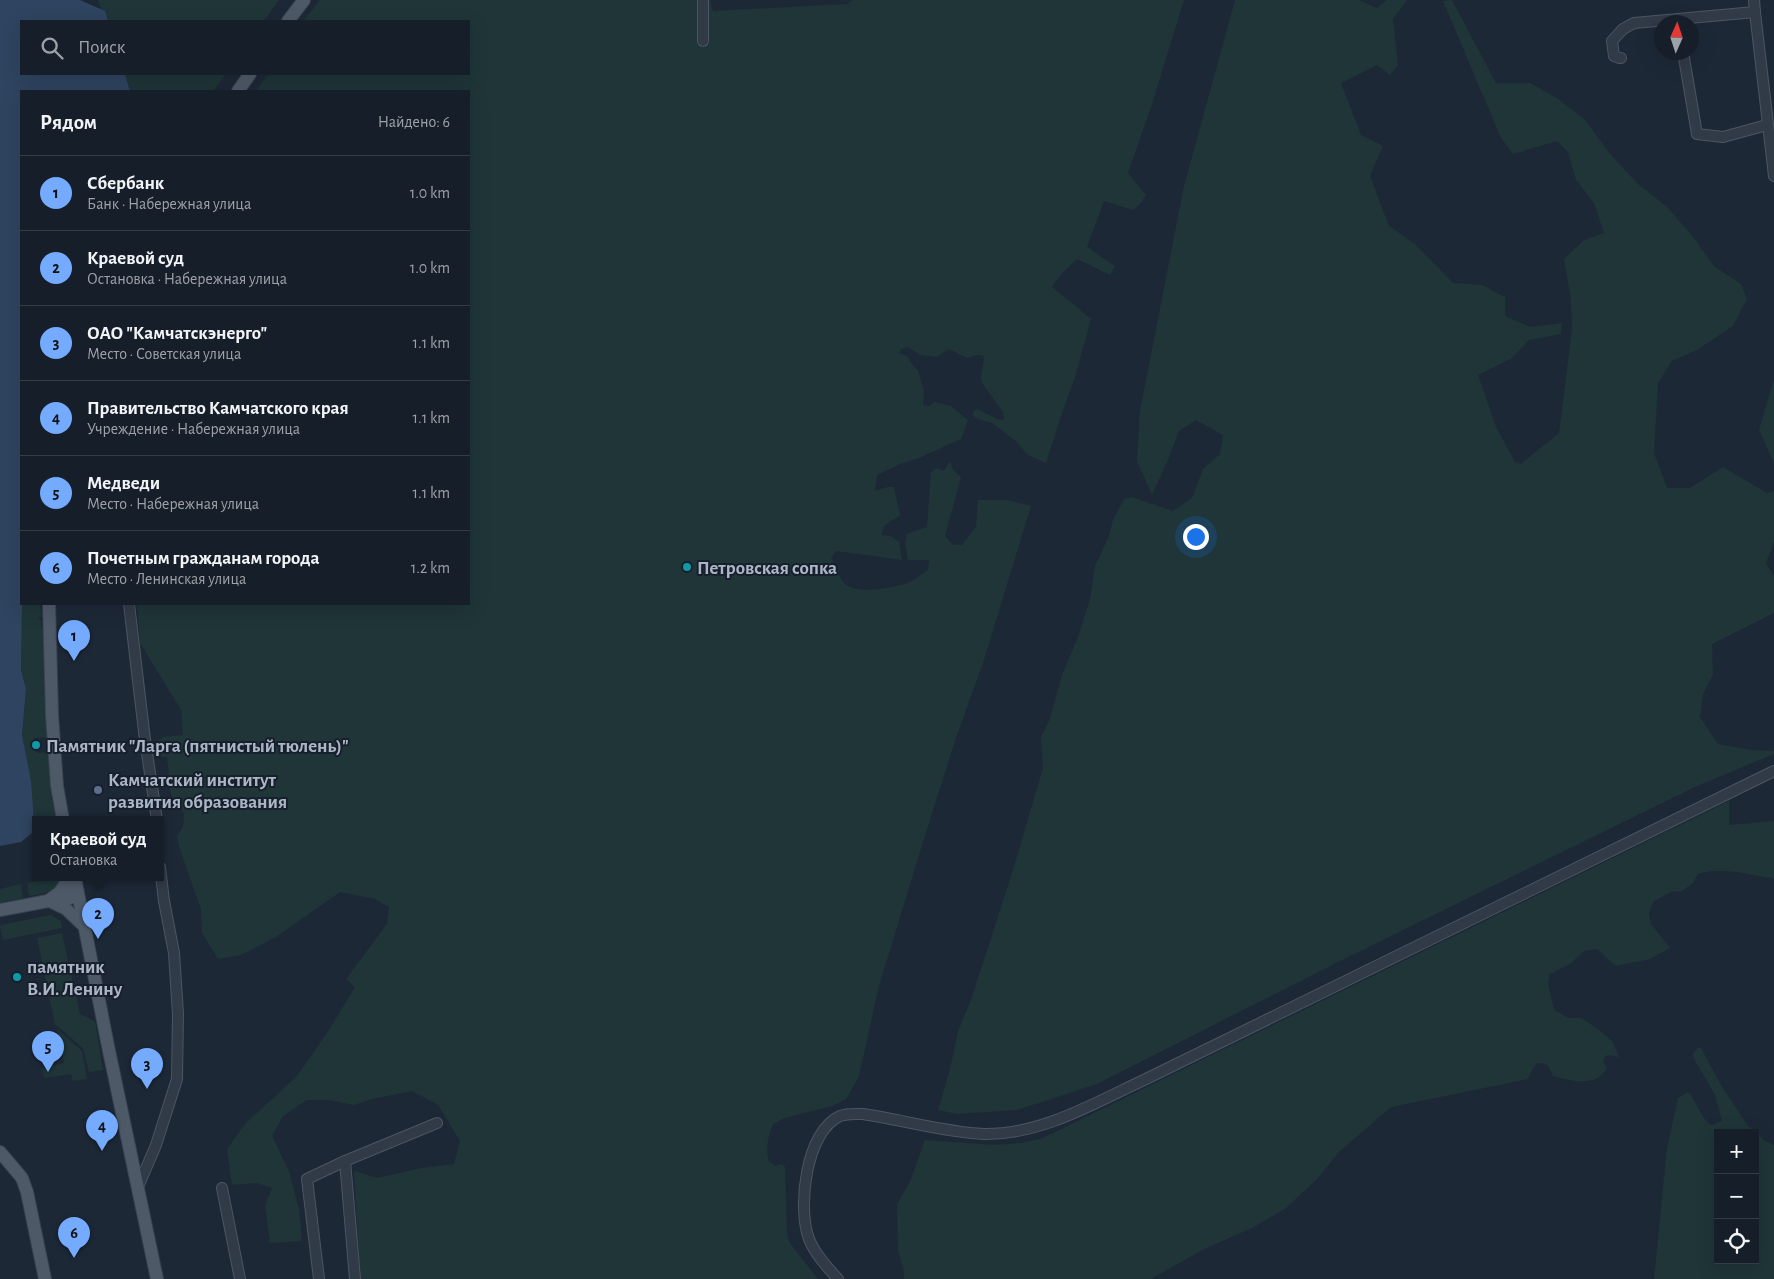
<!DOCTYPE html>
<html lang="ru">
<meta charset="utf-8">
<style>
body{margin:0;font-family:"Alegreya Sans",sans-serif;background:#1f2731;color:#f1f3f6}
.controls{position:absolute;right:15px;bottom:15px;display:grid;overflow:hidden;border-radius:0px;box-shadow:0 5px 20px #0002}
.controls button{width:45px;height:45px;display:grid;place-items:center;padding:0;border:0;border-bottom:1px solid #353c46;background:#161e29;color:#f1f3f6;font:25px sans-serif}
.compass{position:absolute;left:1654px;top:15px;width:45px;height:45px;border-radius:50%;background:#161e29;box-shadow:0 5px 20px #0002;rotate:3deg}
.you{position:absolute;left:1195px;top:536px;width:18px;height:18px;margin:-12px;border:4px solid #fff;border-radius:50%;background:#1a73e8;box-shadow:0 0 0 8px #1a73e833}
.badge{display:grid;place-items:center;width:32px;height:32px;border-radius:50%;background:#75abff;color:#111;font-size:16px;font-weight:700}
.pin{position:absolute;translate:-50% -41px;filter:drop-shadow(0 1px 2px #0008)}
.pin::after{content:'';position:absolute;top:26px;width:18px;height:15px;background:inherit;clip-path:polygon(0 0,100% 0,50% 100%)}
.popup{position:absolute;left:32px;top:816px;width:132px;height:65px;box-sizing:border-box;display:grid;place-content:center;border-radius:0px;background:#161e29;filter:drop-shadow(0 1px 4px #0005);font-size:16px;white-space:nowrap;color:#9ea2a8}
.popup b{font-size:19px;color:#f1f3f6}
.popup::after{content:'';position:absolute;left:50%;top:100%;margin-left:-10px;border:10px solid transparent;border-top-color:#161e29}
.list{margin:0;padding:0;list-style:none}
h2{display:flex;justify-content:space-between;align-items:center;height:65px;margin:0;padding:0 20px;font-size:21px}
h2 small{font-size:16px;font-weight:400;color:#9ea2a8}
.list li{display:grid;grid-template-columns:32px 1fr auto;gap:15px;align-items:center;box-sizing:border-box;height:75px;padding:0 20px;border-top:1px solid #353c46}
.list b{display:block;font-size:19px;white-space:nowrap}
.list p{margin:0;font-size:16px;white-space:nowrap;color:#9ea2a8}
.list em{font-size:16px;font-style:normal;color:#9ea2a8}
.icon{flex:none;width:28px;height:28px;fill:none;stroke:currentColor;stroke-width:2;stroke-linecap:round;stroke-linejoin:round}
.map{position:relative;flex:none;width:1774px;height:1279px;overflow:hidden}
.search{position:absolute;background:#161e29;box-shadow:0 5px 20px #0002;left:20px;top:20px;width:450px;height:55px;display:flex;align-items:center;gap:12px;box-sizing:border-box;padding:0 18px;border-radius:0px;color:#9ea2a8;font-size:19px}
.panel{position:absolute;background:#161e29;box-shadow:0 5px 20px #0002;left:20px;top:90px;width:450px;height:515px;border-radius:0px}
.map>svg:first-child{display:block}
.green{fill:#1f3538;fill-rule:evenodd}
.water{fill:#2f4460}
.lines{fill:none;stroke-linecap:round;stroke-linejoin:round}
.minor-casing{stroke:#4c5563;stroke-width:12}
.major-casing{stroke:#3a4351;stroke-width:14}
.minor{stroke:#313a47;stroke-width:10}
.major{stroke:#4e5968;stroke-width:12}
.culture-dot{fill:#0f9aa8;stroke:#171f2c;stroke-width:2}
.service-dot{fill:#5c6f8a;stroke:#171f2c;stroke-width:2}
.labels{text-anchor:middle;stroke-width:4;stroke-linejoin:round;paint-order:stroke}
.poi-label{font-size:19px;font-weight:bold;fill:#aab5c5;stroke:#171f2c;text-anchor:start}
</style>
<div class="map">
<svg width="1774" height="1279" viewBox="0 0 1774 1279">
<rect width="100%" height="100%" fill="#1d2837"/>
<!-- green -->
<g class="green">
<polygon points="98,0 279,0 264,21 105,21"/>
<path d="M320,0h390l3,11 134,-7 6,-4h331l-33,107 -23,66 18,22 -6,9 -7,6 -29,-9 -17,46 28,19 -5,9 -33,-16 -15,14 -10,14 39,32 -15,55 -16,45 -14,44 -18,-8 -11,-13 -25,-19 -17,-5 -2,-3 1,-5 3,-1 22,11 5,-1 -1,-7 -21,-29 -1,-5 3,-19 -1,-3 -6,-1 -10,3 -18,-9 -12,8 -17,-2 -12,-8 -7,2 -2,4 8,3 7,11 4,3 6,21 -1,14 6,1 5,-4 17,4 17,14 -7,19 -42,19 -19,6 -23,11 -2,16 13,-4h6l6,28 -16,11 -3,9 10,1 8,6 3,18 -66,-9 -5,7c4,7 9,22 14,26 14,11 52,4 67,-3 6,-3 11,-8 16,-11l1,-10h-21l-3,-19 2,-7 20,-7 4,-55 5,-4 8,3 5,-9 2,1 2,7 8,7 -16,59 8,9h9l14,-18 2,-27h29l24,6 -48,157 -27,75 -29,91 -48,157 -20,90 -13,23 -14,7 -47,12 -12,6c-5,13 -8,24 -4,37l6,5 7,-2 3,3 2,67 2,8 29,37h-458l-6,-108 23,7 45,-10 32,-4 6,-23 -22,-36 -26,-14 -40,8 -18,6 -25,-5h-22l-24,16 -11,20 17,35 10,38 3,32 -32,2 -5,-38 7,-17 -16,-5 -24,2 -5,-36 18,-25 52,-48 30,-43 28,-46 -9,-8 41,-55 2,-17 -14,-8 -35,-7 -64,45 -35,18 -23,4 -16,-26 -1,-24 -22,-62 -2,-11 6,-9 1,-14 -13,-18 -4,-38h-14l-2,-11 12,-9 20,-2 -2,-25 -41,-67 -3,-39h332v-513h-213l12,-17h201v-53h-166z"/>
<polygon points="1235,0 1359,0 1377,8 1387,0 1407,0 1393,19 1398,65 1390,75 1377,65 1341,83 1361,135 1383,146 1370,176 1389,226 1415,244 1453,283 1482,285 1505,297 1505,316 1530,327 1562,323 1561,334 1529,340 1512,358 1478,375 1496,427 1515,462 1521,464 1559,433 1572,328 1571,300 1564,259 1584,240 1604,233 1594,203 1576,180 1568,152 1557,141 1513,154 1501,138 1443,1 1452,0 1496,83 1530,83 1557,98 1585,120 1610,154 1638,184 1667,207 1693,237 1715,267 1741,284 1747,299 1733,326 1697,350 1672,361 1658,383 1654,453 1667,488 1690,488 1723,467 1767,493 1774,491 1774,542 1766,563 1774,576 1774,613 1712,644 1713,675 1703,694 1700,717 1718,744 1752,750 1774,751 1774,754 1697,786 1340,961 1097,1084 1017,1110 957,1114 938,1110 950,1069 958,1031 971,1000 1013,870 1043,768 1041,737 1049,721 1062,675 1078,637 1090,599 1095,566 1109,536 1113,520 1124,499 1132,497 1173,511 1192,498 1203,469 1220,454 1223,435 1196,420 1179,431 1168,460 1152,495 1137,461 1140,410 1184,186"/>
<polygon points="124,74 226,74 213,91 130,91"/>
<polygon points="1774,379 1774,463 1759,430"/>
<polygon points="22,604 40,604 42,617 37,617 41,620 41,627 46,630 49,737 35,738 32,743 33,750 39,753 48,752 51,796 56,820 36,820 35,836 32,833 34,822 22,735 26,689 21,670"/>
<path d="M1729,801v24l45,-4v58l-2,-1c-25,-3 -49,-12 -74,-4l-5,9 -11,8 -11,1 -17,9 -5,12 2,11 19,24 -20,11 -34,7 -19,-17 -13,2 -14,13 -20,10 -2,9 6,27 14,8h13l17,11 14,12 7,16 -10,-2 -4,1 -2,6 4,5c-8,21 -37,14 -54,9l-5,-10 -4,-3h-7l-4,5 -5,11 -137,28 -51,44 -23,28 -31,29 -34,20 -48,21 -53,30h-247v-7l-6,-22 -1,-46 13,-22 15,-42 69,5 27,-2 22,-5z"/>
<polygon points="53,878 59,878 60,883 55,891 29,896 27,883"/>
<polygon points="21,884 23,898 0,903 0,889"/>
<polygon points="51,915 61,921 62,928 3,940 0,927 1,925"/>
<polygon points="62,933 80,1014 95,1021 103,1070 89,1072 83,1048 55,1024 37,938"/>
<polygon points="57,1029 82,1051 87,1079 73,1081 71,1074 44,1078 42,1068 64,1063"/>
<path d="M1698,1048h3l21,39 26,39 11,8 5,7 10,4v134h-120l13,-131 11,-50 10,-6c9,10 11,24 23,33l11,-4 -7,-26 -22,-38v-4zM1718,1133h37v127h-37z"/>
</g>
<!-- water -->
<polygon class="water" points="0,0 80,0 105,11 108,21 21,21 21,74 125,74 130,91 21,91 22,604 21,670 26,689 22,735 31,781 34,822 32,833 21,842 0,846"/>
<g class="lines">
<defs>
<g id="minor">
<polyline points="703,0 703,41"/>
<polyline points="1755,12 1774,176"/>
<polyline points="1683,52 1697,134 1723,137 1767,125"/>
<polyline points="1621,58 1619,58 1614,56 1612,41 1623,29 1634,23 1755,12 1754,0"/>
<polyline points="129,604 145,740 157,820"/>
<polyline points="345,1161 355,1279"/>
<polyline points="138,1187 156,1145 177,1079 178,1014 174,953 164,901 160,867"/>
<polyline points="222,1188 240,1279"/>
<polyline points="319,1279 307,1179 345,1161 437,1123"/>
<path d="M838,1279c-11,-12 -23,-25 -29,-40 -12,-32 -3,-108 31,-123 8,-3 15,-2 23,-2 41,6 80,18 121,20 58,1 112,-32 162,-55l628,-308"/>
</g>
<g id="major">
<polyline points="288,21 304,0"/>
<polyline points="238,91 250,74"/>
<polyline points="49,604 52,715 57,786 63,820"/>
<polyline points="75,878 108,1046 157,1279"/>
<polyline points="48,901 60,892 69,878"/>
<polyline points="52,902 66,909 84,926"/>
<polyline points="0,910 48,901 61,902 72,897 75,884"/>
<polyline points="0,1152 22,1178 27,1192 45,1279"/>
</g>
</defs>
<!-- minor casing -->
<use href="#minor" class="minor-casing"/>
<!-- major casing -->
<use href="#major" class="major-casing"/>
<!-- minor -->
<use href="#minor" class="minor"/>
<!-- major -->
<use href="#major" class="major"/>
</g>
<!-- markers -->
<g class="culture-dot">
<circle cx="687" cy="567" r="5"/>
<circle cx="36" cy="745" r="5"/>
<circle cx="17" cy="977" r="5"/>
</g>
<circle class="service-dot" cx="98" cy="790" r="5"/>
<g class="labels">
<!-- poi labels -->
<g class="poi-label">
<text x="697" y="574">Петровская сопка</text>
<text x="46" y="752">Памятник "Ларга (пятнистый тюлень)"</text>
<text x="108" y="786">Камчатский институт<tspan x="108" dy="22">развития образования</tspan></text>
<text x="27" y="973">памятник<tspan x="27" dy="22">В.И. Ленину</tspan></text>
</g>
</g>
</svg>
<div class="controls">
<button>+</button>
<button>−</button>
<button><svg class="icon" aria-label="locate" viewBox="0 0 24 24"><circle cx="12" cy="12" r="6"/><path d="M12 2v4M12 18v4M2 12h4M18 12h4"/></svg></button>
</div>
<svg class="compass" viewBox="-18 -18 36 36"><path d="M0-13l5 13h-10z" fill="#e53935"/><path d="M0 13l5-13h-10z" fill="#9ea2a8"/></svg>
<div class="you"></div>
<div class="pin badge" style="left:74px;top:661px">1</div>
<div class="pin badge" style="left:98px;top:939px">2</div>
<div class="popup"><b>Краевой суд</b>Остановка</div>
<div class="pin badge" style="left:147px;top:1089px">3</div>
<div class="pin badge" style="left:102px;top:1151px">4</div>
<div class="pin badge" style="left:48px;top:1072px">5</div>
<div class="pin badge" style="left:74px;top:1258px">6</div>
<div class="search"><svg class="icon" aria-label="search" viewBox="0 0 24 24"><circle cx="10" cy="10" r="6"/><path d="M15 15l6 6"/></svg>Поиск</div>
<section class="panel">
<h2>Рядом<small>Найдено: 6</small></h2>
<ul class="list">
<li><span class="badge">1</span><div><b>Сбербанк</b><p>Банк · Набережная улица</p></div><em>1.0 km</em></li>
<li><span class="badge">2</span><div><b>Краевой суд</b><p>Остановка · Набережная улица</p></div><em>1.0 km</em></li>
<li><span class="badge">3</span><div><b>ОАО &quot;Камчатскэнерго&quot;</b><p>Место · Советская улица</p></div><em>1.1 km</em></li>
<li><span class="badge">4</span><div><b>Правительство Камчатского края</b><p>Учреждение · Набережная улица</p></div><em>1.1 km</em></li>
<li><span class="badge">5</span><div><b>Медведи</b><p>Место · Набережная улица</p></div><em>1.1 km</em></li>
<li><span class="badge">6</span><div><b>Почетным гражданам города</b><p>Место · Ленинская улица</p></div><em>1.2 km</em></li>
</ul>
</section>
</div>
